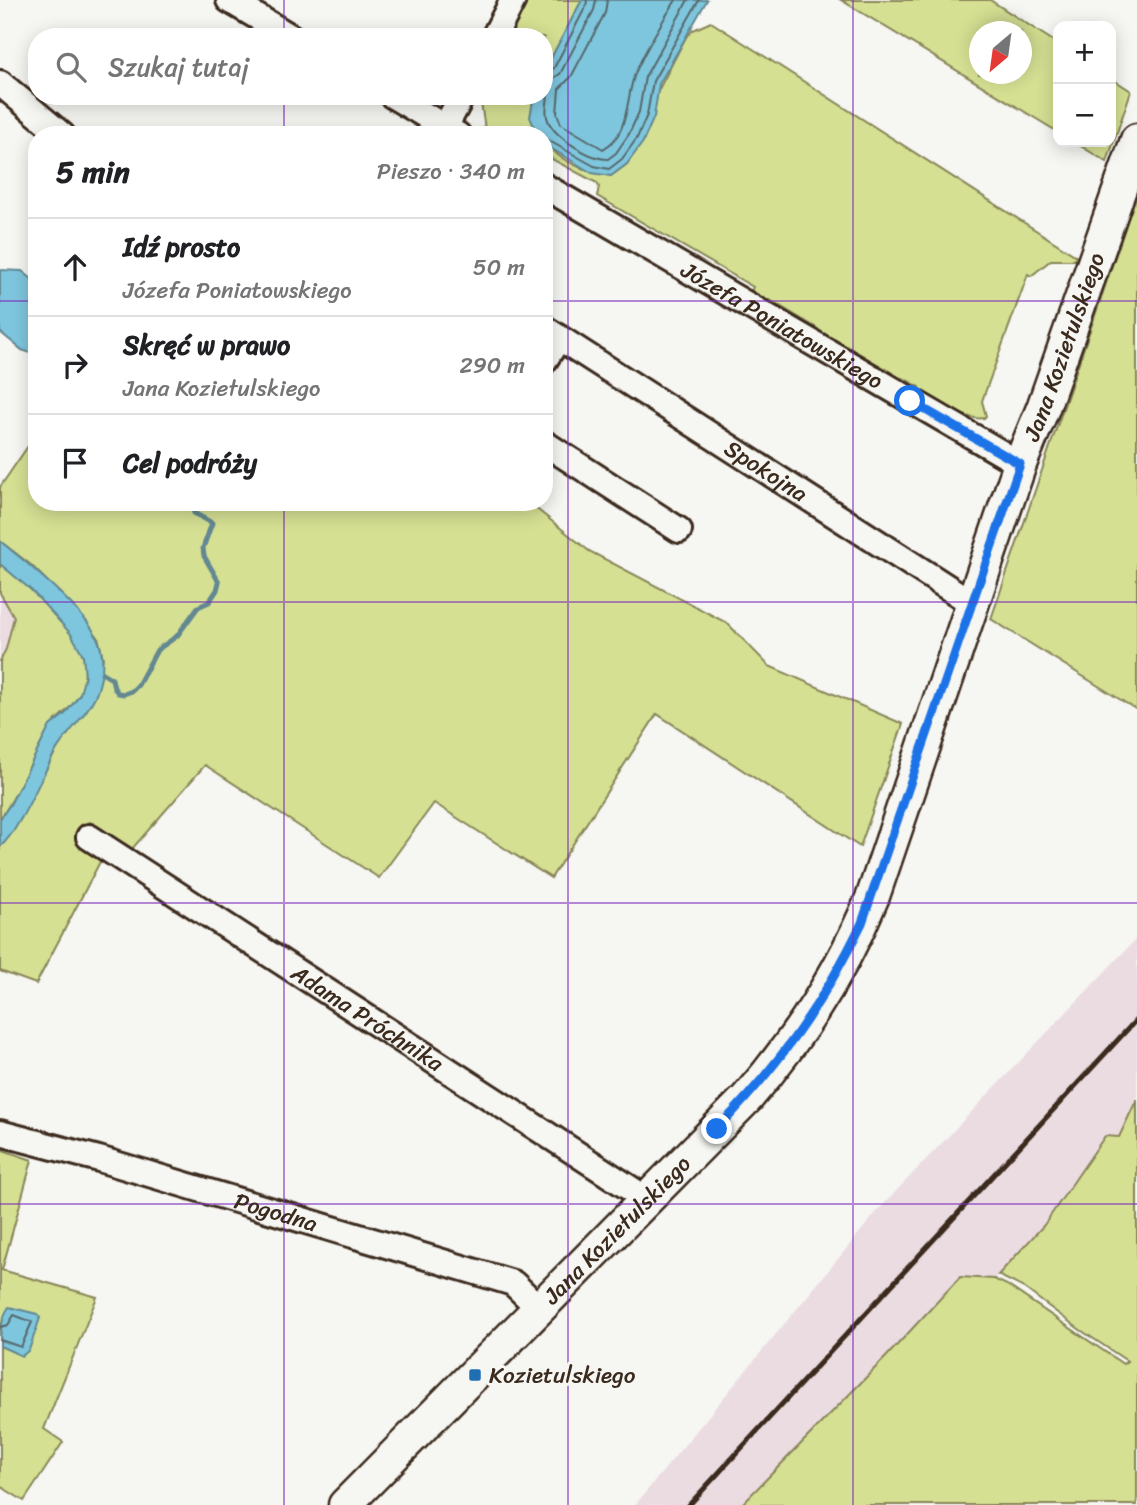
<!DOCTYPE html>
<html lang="pl">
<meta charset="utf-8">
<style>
body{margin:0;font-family:Sriracha,sans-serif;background:#f2f2f2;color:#202124}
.controls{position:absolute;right:21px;top:21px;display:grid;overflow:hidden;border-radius:14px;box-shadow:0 4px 18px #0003}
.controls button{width:63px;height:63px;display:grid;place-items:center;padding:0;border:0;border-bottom:2px solid #e0e0e0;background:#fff;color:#202124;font:35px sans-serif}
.compass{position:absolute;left:969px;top:21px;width:63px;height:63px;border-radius:50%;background:#fff;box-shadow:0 4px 18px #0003;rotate:209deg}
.stop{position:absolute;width:21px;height:21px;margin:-16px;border:5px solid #1a73e8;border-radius:50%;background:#fff}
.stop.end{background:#1a73e8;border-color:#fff;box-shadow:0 2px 7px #0008}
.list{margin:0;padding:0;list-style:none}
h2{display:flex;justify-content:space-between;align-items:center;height:91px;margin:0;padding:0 28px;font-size:30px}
h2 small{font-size:23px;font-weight:400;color:#757577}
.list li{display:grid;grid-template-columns:46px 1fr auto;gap:21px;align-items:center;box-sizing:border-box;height:98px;padding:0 28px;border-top:2px solid #e0e0e0}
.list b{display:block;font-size:26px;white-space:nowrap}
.list p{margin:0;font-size:23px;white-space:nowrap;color:#757577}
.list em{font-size:23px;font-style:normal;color:#757577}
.icon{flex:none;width:38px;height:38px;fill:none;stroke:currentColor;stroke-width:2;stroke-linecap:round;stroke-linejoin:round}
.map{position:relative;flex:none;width:1137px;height:1505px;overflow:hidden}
.search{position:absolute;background:#fff;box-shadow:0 4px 18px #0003;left:28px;top:28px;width:525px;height:77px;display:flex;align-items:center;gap:18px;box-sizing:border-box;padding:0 24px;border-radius:28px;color:#757577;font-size:26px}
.panel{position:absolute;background:#fff;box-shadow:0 4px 18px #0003;left:28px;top:126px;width:525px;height:385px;border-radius:28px}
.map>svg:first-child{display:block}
.built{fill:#ebdce2}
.green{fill:#d5e093;stroke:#888558;stroke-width:2;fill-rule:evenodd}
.water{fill:#7ec6de;stroke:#638891;stroke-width:2}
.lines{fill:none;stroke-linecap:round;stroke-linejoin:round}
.shore{stroke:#56686b;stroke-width:2}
.stream{stroke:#638891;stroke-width:5}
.minor-casing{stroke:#3b2a1e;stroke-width:30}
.major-casing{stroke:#3b2a1e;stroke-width:37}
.minor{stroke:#f6f6f2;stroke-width:24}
.major{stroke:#f6f6f2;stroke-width:32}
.rail{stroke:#3b2a1e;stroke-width:5}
.route{stroke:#1a73e8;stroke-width:9}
.grid{fill:none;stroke:#7b2cbf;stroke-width:2;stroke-opacity:0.55}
.poi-dot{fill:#1f6fb2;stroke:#f6f6f2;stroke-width:2.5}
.labels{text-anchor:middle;stroke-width:6;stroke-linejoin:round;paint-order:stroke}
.street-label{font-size:23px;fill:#3b2a1e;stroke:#f6f6f2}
.poi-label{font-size:23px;fill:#3b2a1e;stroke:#f6f6f2;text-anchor:start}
</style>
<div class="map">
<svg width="1137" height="1505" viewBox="0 0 1137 1505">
<rect width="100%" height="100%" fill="#f6f6f2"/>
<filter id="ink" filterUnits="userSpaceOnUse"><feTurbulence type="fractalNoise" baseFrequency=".0143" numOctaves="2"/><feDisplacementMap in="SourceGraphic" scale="14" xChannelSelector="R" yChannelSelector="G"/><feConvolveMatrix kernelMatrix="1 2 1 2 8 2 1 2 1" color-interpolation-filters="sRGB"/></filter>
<g filter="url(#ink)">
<!-- built -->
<g class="built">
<polygon points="0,593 14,617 6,649 0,661"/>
<polygon points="1137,938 1137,1123 992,1281 765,1505 635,1505 880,1208"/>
</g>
<!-- green -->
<g class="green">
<polygon points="522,0 582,0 544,71 544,37 515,37 516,35 507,30"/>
<path d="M841,0h149l68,44v88zM979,32h42v42h-42z"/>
<path d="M711,22l365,234 -1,4h-24l-20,16 -3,-2 -46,127 4,15 -2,2c-18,4 -49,-19 -65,-28l1,-3 -17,-9 -4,6 -13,-15 -52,-30 -9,1 -4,-2 -3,-9 -48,-29 -12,1 -9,-5 4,-9 -156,-91 2,-9 -2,-4 -53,-28v-12c17,18 43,30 67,33l16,-12 32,-75 27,-52 7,-7z"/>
<polygon points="1111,78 1131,91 1107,162 1074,142 1111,142"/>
<polygon points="480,96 534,96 532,103 538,135 494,135 485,129"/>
<polygon points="1137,193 1137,710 991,619"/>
<polygon points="37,433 37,502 528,502 589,551 727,623 769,666 903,724 860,847 657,714 551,878 434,803 379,878 205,765 132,849 90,822 82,842 103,856 36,984 0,971 0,847 14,830 58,747 96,695 103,658 98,637 74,608 31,565 0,541 0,487"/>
<path d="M0,564c24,16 75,64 83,92 3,11 2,26 -2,37 -7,16 -26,24 -32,36 -17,30 -29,62 -49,90v-158l6,-12 8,-32 -14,-24z"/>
<polygon points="1137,1099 1137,1505 741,1505 886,1357 960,1277 994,1279 1007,1285 1123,1364 1127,1361 1079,1329 1024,1288 998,1275 1044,1225 1105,1136 1119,1137"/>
<polygon points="0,1149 32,1160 2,1270 97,1297 44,1429 63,1442 24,1501 0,1486"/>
</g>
<!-- water -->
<g class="water">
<polygon points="582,0 707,0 659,84 654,117 643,142 627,164 611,176 592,173 547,146 544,143 544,135 536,132 530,117 534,96 544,96 544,71"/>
<polygon points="0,270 22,271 37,283 37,355 22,350 0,332"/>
<path d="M0,541c23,18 89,73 98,99 7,17 5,35 -1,52 -8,21 -32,42 -43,62 -13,24 -35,77 -54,93v-28l11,-16 39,-77 15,-12 15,-20 5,-18 -2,-21 -12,-21 -40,-44 -31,-26z"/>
<path d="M9,1307l28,7 3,4 -11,32 -7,6 -22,-10c0,-13 1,-28 9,-39z"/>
</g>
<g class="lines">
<!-- shore -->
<g class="shore">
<path d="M607,0l-2,13 -34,64 -12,12 -2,24 4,11 42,25c28,-15 22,-53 33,-78 11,-24 25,-48 40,-71"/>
<polyline points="544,72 554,68 586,6 587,0"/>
<polyline points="544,84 560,74 594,10 596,0"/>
<path d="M544,85c8,12 0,20 3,32 4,19 43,42 61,42l8,-6 13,-19 10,-22 6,-35 43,-77"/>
<polyline points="544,138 594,166 609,169 622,159 637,138 647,115 653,81 699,0"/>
<polyline points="0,1327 8,1325 14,1315 32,1322 21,1347 0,1340"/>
</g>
<!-- stream -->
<polyline class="stream" points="102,673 112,679 114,688 118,693 124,694 132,691 138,685 157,650 177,636 198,607 209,602 217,590 219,582 204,556 203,548 212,523 194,513 191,502"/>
<defs>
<g id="minor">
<polyline points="229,0 291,37"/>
<polyline points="494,37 513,0"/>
<polyline points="0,83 62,135"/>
<polyline points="393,96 458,135"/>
<polyline points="445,127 462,96"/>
<path id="s1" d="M544,186l476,278"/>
<path id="s2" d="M544,328l428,275"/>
<polyline points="544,361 559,338"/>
<polyline points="544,443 679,530"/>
<path id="s3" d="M89,837l559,363"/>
<path id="s4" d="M0,1133l99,26 414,124 27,26"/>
</g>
<g id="major">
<path id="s5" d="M345,1505l402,-407c54,-62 95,-127 126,-202l147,-432 23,-56 94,-268"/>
</g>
</defs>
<!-- minor casing -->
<use href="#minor" class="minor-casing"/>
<!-- major casing -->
<use href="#major" class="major-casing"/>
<!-- minor -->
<use href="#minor" class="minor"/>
<!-- major -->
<use href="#major" class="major"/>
<!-- rail -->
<polyline class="rail" points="689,1505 1137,1019"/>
</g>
</g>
<g class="lines" filter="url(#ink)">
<!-- route -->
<path class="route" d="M717,1129c62,-64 105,-124 145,-206l158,-459 -110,-63"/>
</g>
<!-- grid -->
<path class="grid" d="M284,0v37M568,0v1505M853,0v1505M284,96v39M0,301h37M544,301h593M284,502v1003M0,602h1137M0,903h1137M0,1204h1137"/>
<!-- markers -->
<rect class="poi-dot" x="468" y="1368" width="14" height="14" rx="3.5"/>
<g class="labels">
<!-- street labels -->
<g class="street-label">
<text dy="8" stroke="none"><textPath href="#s1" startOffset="276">Józefa Poniatowskiego</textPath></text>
<text dy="8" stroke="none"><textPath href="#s5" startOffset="1393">Jana Kozietulskiego</textPath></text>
<text dy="8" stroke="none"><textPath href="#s2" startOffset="264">Spokojna</textPath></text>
<text dy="8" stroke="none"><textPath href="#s3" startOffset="332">Adama Próchnika</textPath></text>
<text dy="8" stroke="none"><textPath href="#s4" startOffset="287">Pogodna</textPath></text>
<text dy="8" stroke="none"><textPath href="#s5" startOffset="387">Jana Kozietulskiego</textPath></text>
</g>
<!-- poi labels -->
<g class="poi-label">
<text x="489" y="1383">Kozietulskiego</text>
</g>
</g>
</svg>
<div class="controls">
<button>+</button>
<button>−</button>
</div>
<svg class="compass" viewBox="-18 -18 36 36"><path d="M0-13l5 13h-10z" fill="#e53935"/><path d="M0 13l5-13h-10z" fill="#757577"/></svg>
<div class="stop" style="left:910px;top:401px"></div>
<div class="stop end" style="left:717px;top:1129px"></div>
<div class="search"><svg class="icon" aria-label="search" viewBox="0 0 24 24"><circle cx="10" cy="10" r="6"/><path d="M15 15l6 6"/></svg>Szukaj tutaj</div>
<section class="panel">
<h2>5 min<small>Pieszo · 340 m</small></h2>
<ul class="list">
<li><svg class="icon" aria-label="ahead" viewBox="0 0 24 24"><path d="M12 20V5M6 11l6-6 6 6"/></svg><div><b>Idź prosto</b><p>Józefa Poniatowskiego</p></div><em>50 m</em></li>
<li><svg class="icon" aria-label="right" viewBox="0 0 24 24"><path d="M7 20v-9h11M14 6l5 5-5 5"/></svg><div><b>Skręć w prawo</b><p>Jana Kozietulskiego</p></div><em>290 m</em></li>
<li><svg class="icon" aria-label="arrive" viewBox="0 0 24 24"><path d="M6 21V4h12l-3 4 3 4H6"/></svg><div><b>Cel podróży</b></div></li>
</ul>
</section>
</div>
